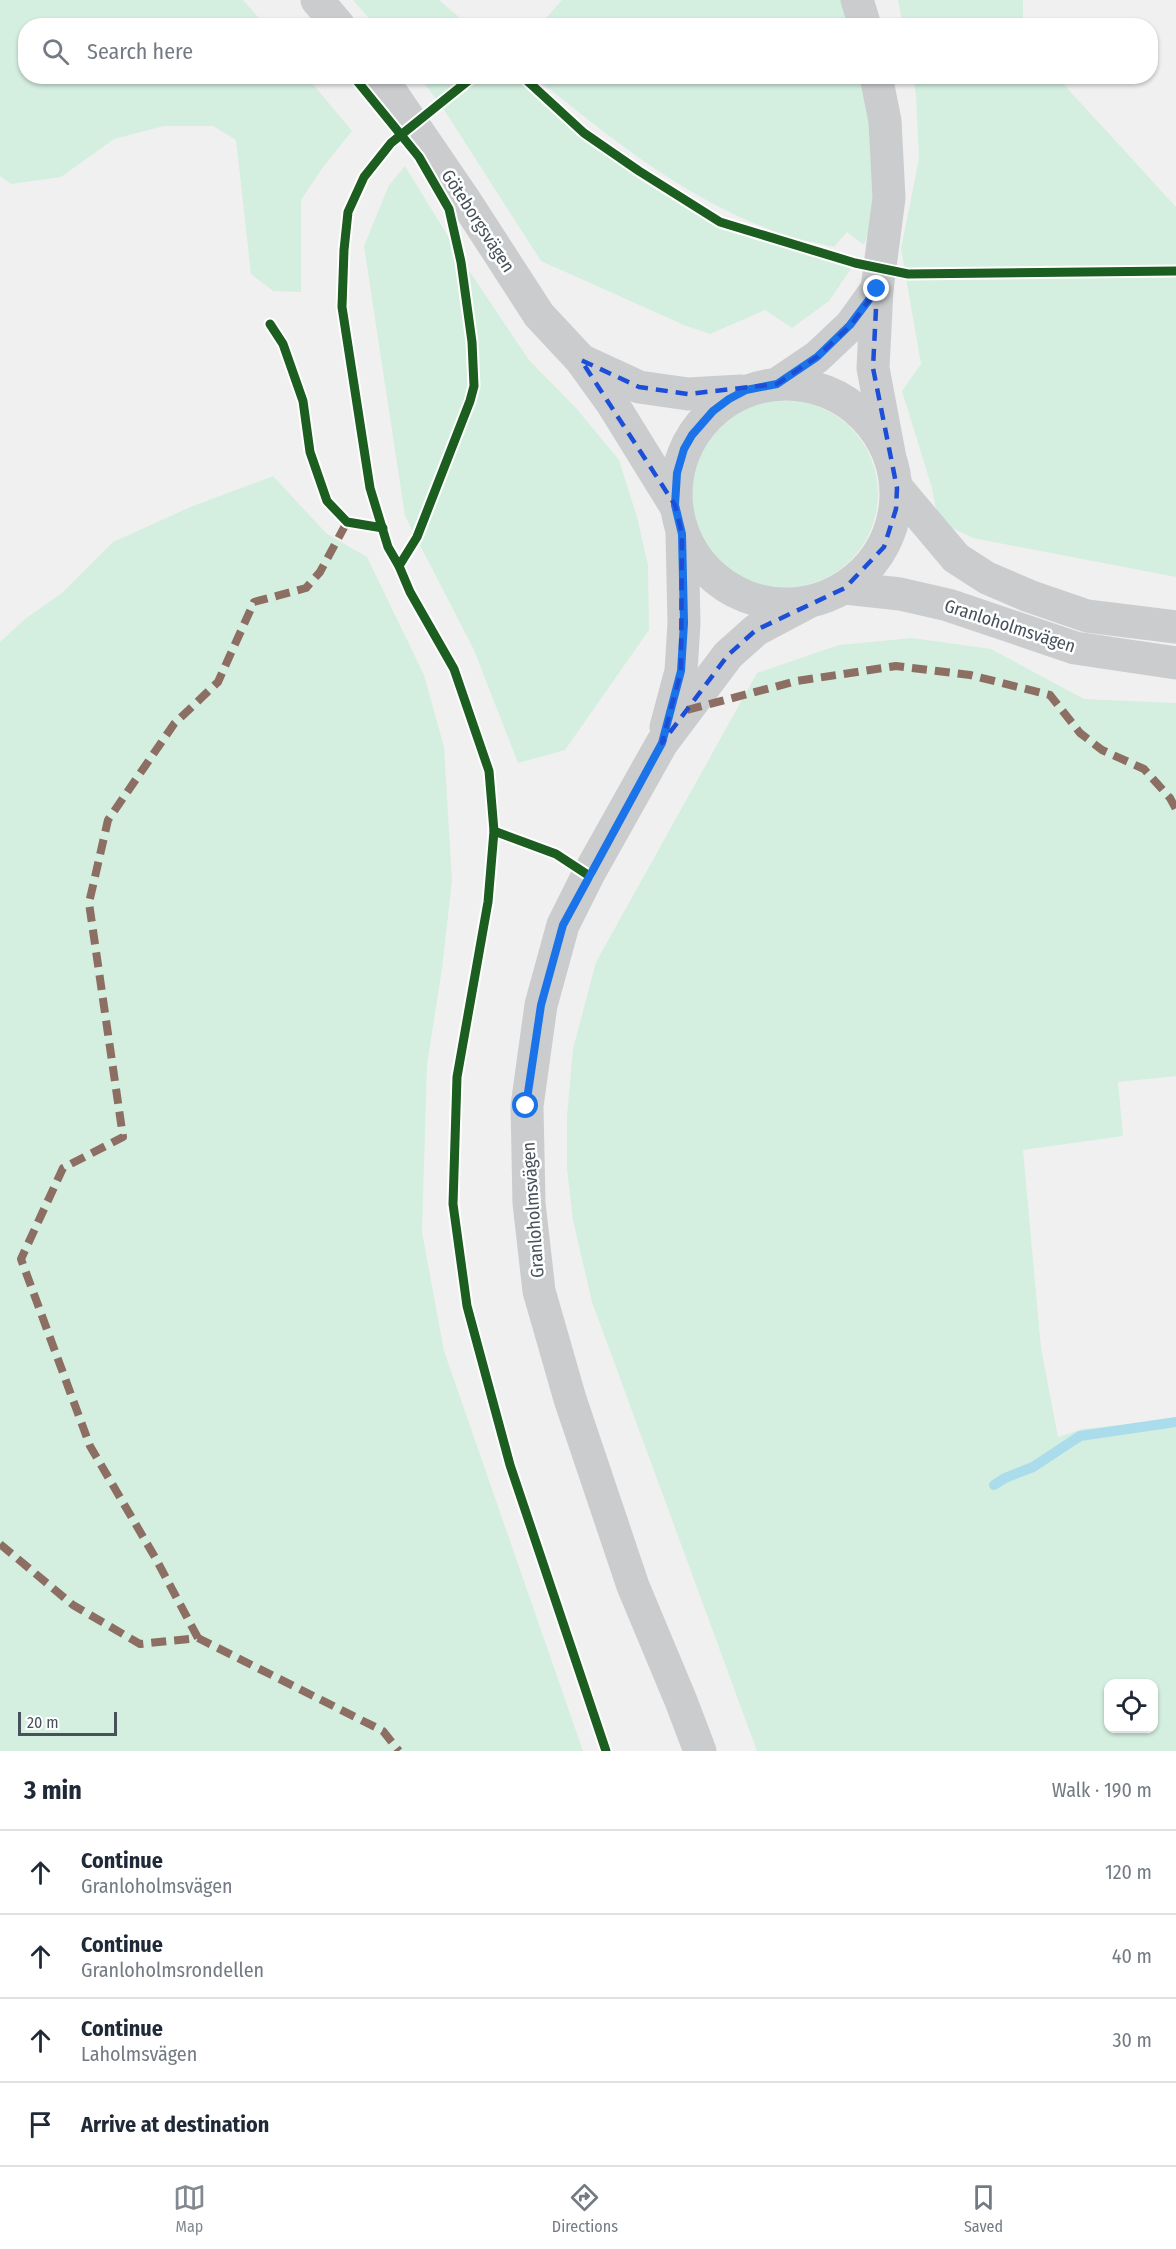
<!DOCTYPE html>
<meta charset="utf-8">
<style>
body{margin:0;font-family:"Fira Sans Condensed",sans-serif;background:#f2f2f3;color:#1f2937}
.controls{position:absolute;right:18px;bottom:18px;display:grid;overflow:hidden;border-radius:12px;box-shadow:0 2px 4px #0004}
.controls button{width:54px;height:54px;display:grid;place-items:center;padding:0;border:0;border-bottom:2px solid #e0e1e3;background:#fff;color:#1f2937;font:30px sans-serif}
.scale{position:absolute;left:18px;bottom:15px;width:99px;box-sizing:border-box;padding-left:6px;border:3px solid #47515c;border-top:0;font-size:16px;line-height:21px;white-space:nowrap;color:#47515c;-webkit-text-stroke:4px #fff;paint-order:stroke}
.stop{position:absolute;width:18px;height:18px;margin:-14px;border:4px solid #1a73e8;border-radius:50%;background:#fff}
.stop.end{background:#1a73e8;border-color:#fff;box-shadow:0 2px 6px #0008}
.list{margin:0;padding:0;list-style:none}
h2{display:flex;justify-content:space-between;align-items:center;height:78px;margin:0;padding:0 24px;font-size:26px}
h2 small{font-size:20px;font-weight:400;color:#747a83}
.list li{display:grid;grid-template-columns:39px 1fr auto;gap:18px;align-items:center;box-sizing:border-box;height:84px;padding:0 24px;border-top:2px solid #e0e1e3}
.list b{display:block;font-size:22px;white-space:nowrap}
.list p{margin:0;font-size:20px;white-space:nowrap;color:#747a83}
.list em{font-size:20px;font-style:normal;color:#747a83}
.icon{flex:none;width:33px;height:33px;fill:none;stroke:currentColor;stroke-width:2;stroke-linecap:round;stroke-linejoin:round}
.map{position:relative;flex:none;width:1176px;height:1751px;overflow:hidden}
.search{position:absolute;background:#fff;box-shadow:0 2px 4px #0004;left:18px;right:18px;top:18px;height:66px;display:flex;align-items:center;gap:15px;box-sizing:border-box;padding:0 21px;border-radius:24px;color:#747a83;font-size:22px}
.sheet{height:414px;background:#fff}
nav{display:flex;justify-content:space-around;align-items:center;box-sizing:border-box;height:84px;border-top:2px solid #e0e1e3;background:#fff;font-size:16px;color:#747a83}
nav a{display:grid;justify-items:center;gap:3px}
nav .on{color:#828990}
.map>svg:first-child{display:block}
.green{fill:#d4efe0;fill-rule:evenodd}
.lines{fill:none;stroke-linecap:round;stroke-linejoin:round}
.stream{stroke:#aadcec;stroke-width:10}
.minor{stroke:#caccce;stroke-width:33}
.tertiary{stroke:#caccce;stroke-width:33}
.quiet{stroke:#8d6e63;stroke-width:8;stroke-dasharray:15 8;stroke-linecap:butt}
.cycleway-casing{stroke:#fff;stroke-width:13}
.cycleway{stroke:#1b5e20;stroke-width:9}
.route{stroke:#1a73e8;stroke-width:8}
.marked{fill:none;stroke:#1d4ed8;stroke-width:4.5;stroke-dasharray:12 8;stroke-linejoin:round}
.labels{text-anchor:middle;stroke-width:5;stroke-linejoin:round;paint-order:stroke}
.street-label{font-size:18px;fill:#47515c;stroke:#fff}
</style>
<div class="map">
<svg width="1176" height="1751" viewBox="0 0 1176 1751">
<rect width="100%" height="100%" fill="#f0f0f0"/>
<!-- green -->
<g class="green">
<polygon points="0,0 243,0 265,25 26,26 26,76 307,77 352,131 321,170 301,200 301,292 273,291 251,274 236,140 213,126 164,126 114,139 61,177 11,184 0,176"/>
<polygon points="353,0 439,0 468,25 375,25"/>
<polygon points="562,0 841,0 849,26 539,26"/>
<polygon points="898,0 1023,0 1023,25 903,25"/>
<polygon points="419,77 474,77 451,97 478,77 522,77 584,133 639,171 720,222 855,263 829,301 792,328 765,310 710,334 684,325 541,261 441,105"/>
<path d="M535,77h326c9,41 17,99 11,140 -1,10 -5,19 -8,28l-17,-13 -13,15c-16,-4 -33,-6 -49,-12 -95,-32 -174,-96 -250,-158z"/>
<polygon points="913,77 1057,77 1176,207 1176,577 973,538 938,521 932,488 902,391 921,364 901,249 919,159 916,95"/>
<polygon points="405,166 468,269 529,360 576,408 619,460 637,517 648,565 649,630 565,750 518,763 474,650 405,516 364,246 389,185"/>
<circle cx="784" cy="494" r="94"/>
<polygon points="273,476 327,534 367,557 424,675 444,747 452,880 442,969 427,1064 422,1232 444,1351 583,1751 0,1751 0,642 25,619 63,592 113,542 193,506"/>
<path d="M912,638l79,11 93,50 92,4v373l-58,6 5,54 -100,14 18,198 17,89 24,-8 94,-10v332h-419l-165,-449 -19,-82 -6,-51v-53l6,-67 23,-87 161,-289 82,-28zM1108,1684h46v44h-46z"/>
</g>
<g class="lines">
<!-- stream -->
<polyline class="stream" points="994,1485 1005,1478 1033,1467 1080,1436 1176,1422"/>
<!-- minor -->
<g class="minor">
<polyline points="857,0 865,26"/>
<polyline points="876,76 885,121 889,198 877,289 873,368 889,453"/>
<polyline points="777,384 817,357 851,325 877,289"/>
</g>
<!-- tertiary -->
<g class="tertiary">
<polyline points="317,0 339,26"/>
<polyline points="380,76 464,199 539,315 581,360 612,403 675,505"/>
<polyline points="585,362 639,387 688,394 741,391"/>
<circle cx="786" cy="494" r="110"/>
<polyline points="897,488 956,558 987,578 1029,596 1087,616 1176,627"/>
<polyline points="845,588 900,594 948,605 1075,648 1176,663"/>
<polyline points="666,727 681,671 684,623 682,534"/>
<polyline points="700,1751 681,1701 633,1586 570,1399 539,1291 529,1203 527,1106 541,1005 563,925 588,875 662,743 728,655 756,630 807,603"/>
</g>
<!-- quiet -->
<g class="quiet">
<polyline points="687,710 797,681 896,666 970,675 1050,695 1080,733 1102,750 1144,769 1170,798 1176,809"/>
<polyline points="0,1544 73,1605 140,1644 198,1638 383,1731 399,1751"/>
<polyline points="198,1638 156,1559 90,1446 21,1259 63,1168 123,1137 89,903 108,820 174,724 218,682 254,602 306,588 320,572 347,522"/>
</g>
<defs>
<g id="cycleway">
<polyline points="353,76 419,157 449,209 461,262 472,342 474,386 470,401 417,537 399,566"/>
<polyline points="474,76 391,143 364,177 348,212 344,250 342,307 370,488 388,547 399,566 410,592 454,669 489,771 494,831 556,854 588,875"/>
<polyline points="522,76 584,133 639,171 720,222 855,263 908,274 1176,271"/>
<polyline points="270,324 283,344 303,401 310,452 327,501 347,522 383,528"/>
<polyline points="494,831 488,902 457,1077 453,1204 467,1306 510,1465 606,1751"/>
</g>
</defs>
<!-- cycleway casing -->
<use href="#cycleway" class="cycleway-casing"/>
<!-- cycleway -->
<use href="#cycleway" class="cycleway"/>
</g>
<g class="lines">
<!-- route -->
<polyline class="route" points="526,1106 541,1005 563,925 662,743 681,671 684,623 682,534 675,505 677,473 684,449 692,435 713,411 729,399 746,390 777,384 817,357 850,325 877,289"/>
</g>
<!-- marked area -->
<path class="marked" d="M877,289l-4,79 24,120 -1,21 -12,38 -39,41 -89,42 -28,25 -66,88 19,-72 1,-137 -7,-29 -94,-145 58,27 49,7 89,-10 40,-27 34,-32z"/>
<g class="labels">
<!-- street labels -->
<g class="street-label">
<text transform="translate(478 221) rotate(57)" y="6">Göteborgsvägen</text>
<text transform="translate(1010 626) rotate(18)" y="6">Granloholmsvägen</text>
<text transform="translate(533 1210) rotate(-94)" y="6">Granloholmsvägen</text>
</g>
</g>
</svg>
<div class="controls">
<button><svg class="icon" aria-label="locate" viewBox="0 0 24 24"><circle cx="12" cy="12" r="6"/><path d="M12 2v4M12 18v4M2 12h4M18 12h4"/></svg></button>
</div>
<div class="scale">20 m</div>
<div class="stop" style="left:526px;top:1106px"></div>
<div class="stop end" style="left:877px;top:289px"></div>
<div class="search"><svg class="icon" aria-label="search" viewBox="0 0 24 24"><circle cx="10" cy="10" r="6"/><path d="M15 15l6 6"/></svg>Search here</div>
</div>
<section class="sheet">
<h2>3 min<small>Walk · 190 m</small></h2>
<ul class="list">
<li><svg class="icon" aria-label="ahead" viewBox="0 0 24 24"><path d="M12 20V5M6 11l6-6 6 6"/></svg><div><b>Continue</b><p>Granloholmsvägen</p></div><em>120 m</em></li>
<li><svg class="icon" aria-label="ahead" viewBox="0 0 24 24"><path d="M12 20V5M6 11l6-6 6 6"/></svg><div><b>Continue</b><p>Granloholmsrondellen</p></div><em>40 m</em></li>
<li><svg class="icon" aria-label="ahead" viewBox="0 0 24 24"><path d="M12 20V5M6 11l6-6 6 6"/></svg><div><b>Continue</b><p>Laholmsvägen</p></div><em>30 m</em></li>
<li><svg class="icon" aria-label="arrive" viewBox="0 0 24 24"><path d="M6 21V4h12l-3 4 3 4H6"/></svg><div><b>Arrive at destination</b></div></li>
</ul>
</section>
<nav>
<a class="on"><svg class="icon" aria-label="map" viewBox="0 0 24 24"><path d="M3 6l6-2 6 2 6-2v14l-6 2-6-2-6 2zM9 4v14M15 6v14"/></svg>Map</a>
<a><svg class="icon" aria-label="directions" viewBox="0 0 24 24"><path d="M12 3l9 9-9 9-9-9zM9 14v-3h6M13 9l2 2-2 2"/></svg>Directions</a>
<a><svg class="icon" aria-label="saved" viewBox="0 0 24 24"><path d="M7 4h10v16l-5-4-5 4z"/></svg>Saved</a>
</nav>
